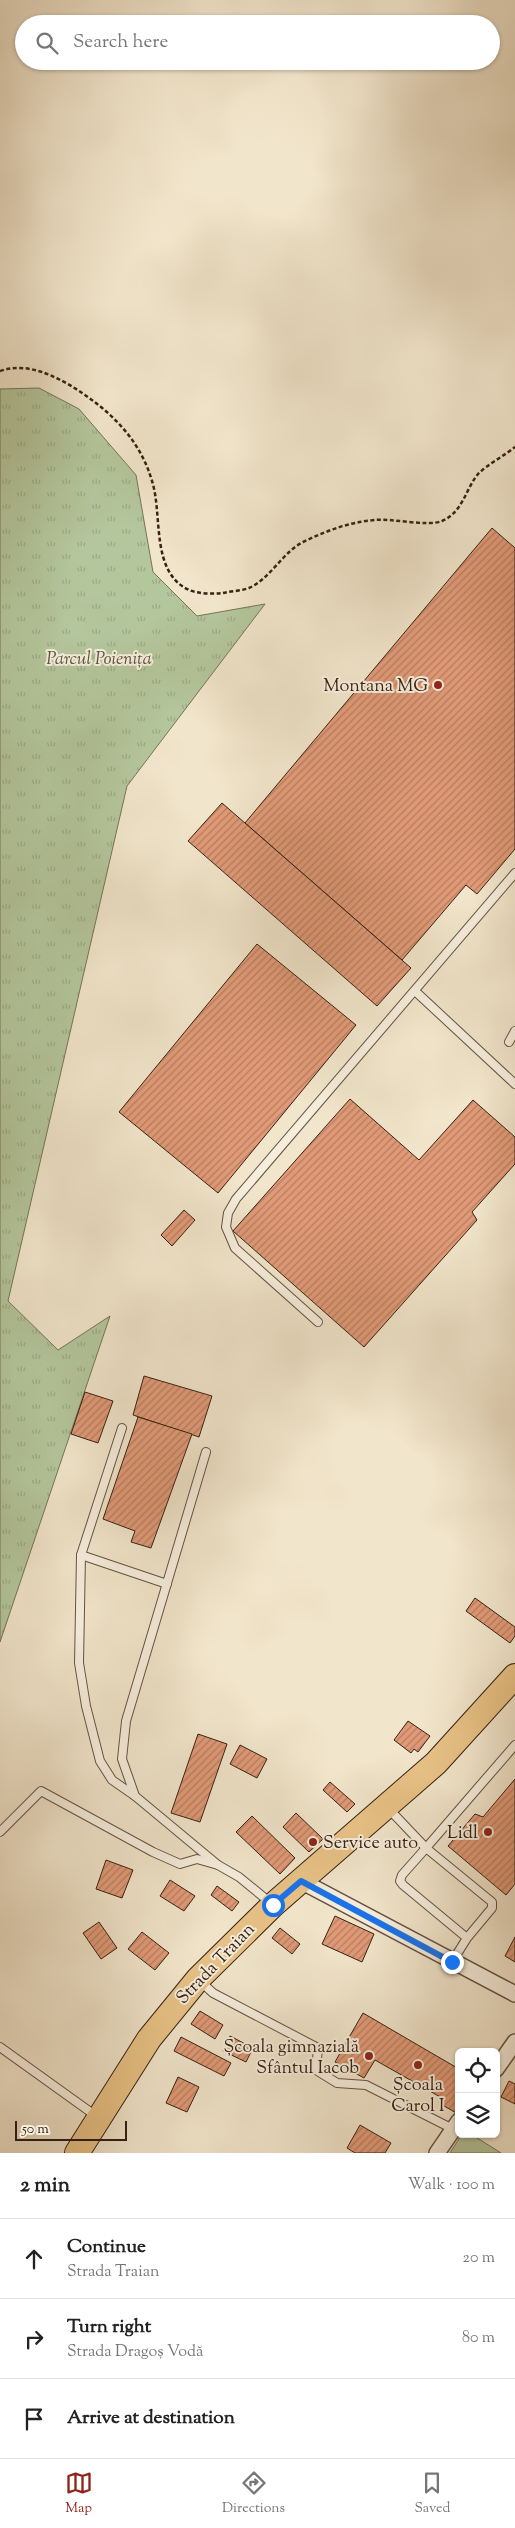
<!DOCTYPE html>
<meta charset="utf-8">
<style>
body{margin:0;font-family:"Sorts Mill Goudy",serif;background:#f6f6f6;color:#222}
.controls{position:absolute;right:15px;bottom:15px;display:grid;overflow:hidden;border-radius:8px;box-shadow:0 1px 4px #0004}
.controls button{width:45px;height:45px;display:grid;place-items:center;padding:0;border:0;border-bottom:1px solid #e0e0e0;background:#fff;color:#222;font:25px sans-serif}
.scale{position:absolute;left:15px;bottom:12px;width:112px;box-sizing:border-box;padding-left:5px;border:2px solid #372113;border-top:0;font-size:14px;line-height:18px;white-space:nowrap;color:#372113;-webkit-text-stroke:4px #f6eedd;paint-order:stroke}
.stop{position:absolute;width:15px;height:15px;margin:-11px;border:4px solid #1a73e8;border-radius:50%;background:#fff}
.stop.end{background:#1a73e8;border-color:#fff;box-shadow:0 1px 5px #0008}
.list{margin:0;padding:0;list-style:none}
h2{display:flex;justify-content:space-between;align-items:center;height:65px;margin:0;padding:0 20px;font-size:21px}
h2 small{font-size:16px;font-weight:400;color:#767676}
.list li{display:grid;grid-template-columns:32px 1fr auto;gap:15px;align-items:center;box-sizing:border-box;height:80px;padding:0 20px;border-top:1px solid #e0e0e0}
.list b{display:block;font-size:19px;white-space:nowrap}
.list p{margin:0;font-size:16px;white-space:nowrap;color:#767676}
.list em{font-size:16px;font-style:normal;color:#767676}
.icon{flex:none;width:28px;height:28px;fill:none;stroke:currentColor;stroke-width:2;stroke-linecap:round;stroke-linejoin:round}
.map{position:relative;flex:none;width:515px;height:2153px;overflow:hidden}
.search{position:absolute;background:#fff;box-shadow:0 1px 4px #0004;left:15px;right:15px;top:15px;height:55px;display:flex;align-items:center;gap:12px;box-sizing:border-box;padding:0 18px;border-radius:28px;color:#767676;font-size:19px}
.sheet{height:305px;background:#fff}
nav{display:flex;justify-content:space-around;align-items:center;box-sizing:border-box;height:70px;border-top:1px solid #e0e0e0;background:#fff;font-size:14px;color:#767676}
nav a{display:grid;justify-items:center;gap:2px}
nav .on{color:#8f2418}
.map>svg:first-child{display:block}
.green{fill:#b4c69c;stroke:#767458}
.park{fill:url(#park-tufts);stroke:#767458}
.building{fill:url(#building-hatch);stroke:#372113}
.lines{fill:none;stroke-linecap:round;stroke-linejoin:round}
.service-casing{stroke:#665241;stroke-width:10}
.minor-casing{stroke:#665241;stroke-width:18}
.primary-casing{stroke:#372113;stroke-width:26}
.path{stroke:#372113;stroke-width:2.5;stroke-dasharray:4 2.5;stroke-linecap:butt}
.service{stroke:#f6eedd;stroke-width:8}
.minor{stroke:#f6eedd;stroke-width:15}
.primary{stroke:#e8c286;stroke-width:24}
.route{stroke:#1a73e8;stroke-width:6}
.poi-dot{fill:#8f2418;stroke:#f6eedd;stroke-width:2}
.labels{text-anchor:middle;stroke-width:4;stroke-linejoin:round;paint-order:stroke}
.park-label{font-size:18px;font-style:italic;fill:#5c533c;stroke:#f6eedd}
.poi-label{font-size:18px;fill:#372113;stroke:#f6eedd;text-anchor:end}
.street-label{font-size:18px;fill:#372113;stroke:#f6eedd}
</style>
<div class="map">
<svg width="515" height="2153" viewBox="0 0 515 2153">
<defs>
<pattern id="park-tufts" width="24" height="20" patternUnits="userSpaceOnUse" patternTransform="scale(1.25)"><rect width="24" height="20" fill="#b4c69c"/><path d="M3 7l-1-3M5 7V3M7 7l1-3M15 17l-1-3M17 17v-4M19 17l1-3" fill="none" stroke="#9baa86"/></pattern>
<pattern id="building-hatch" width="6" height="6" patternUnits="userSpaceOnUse" patternTransform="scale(1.25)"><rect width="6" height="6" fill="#e19a77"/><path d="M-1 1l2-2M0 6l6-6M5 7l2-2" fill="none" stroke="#b77d60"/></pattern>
</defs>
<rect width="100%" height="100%" fill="#f1e5cb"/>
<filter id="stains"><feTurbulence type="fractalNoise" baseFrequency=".004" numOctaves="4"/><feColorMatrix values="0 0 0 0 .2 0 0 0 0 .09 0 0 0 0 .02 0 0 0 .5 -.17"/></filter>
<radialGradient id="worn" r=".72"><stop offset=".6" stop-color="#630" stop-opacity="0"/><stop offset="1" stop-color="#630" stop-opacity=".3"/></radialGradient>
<!-- green -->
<polygon class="green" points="462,2134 471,2134 501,2153 450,2153"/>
<!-- park -->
<polygon class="park" points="39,388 79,409 136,475 153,572 197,616 265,604 127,786 8,1301 58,1350 110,1316 0,1642 0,389"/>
<!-- building -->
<g class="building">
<polygon points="492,528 515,548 515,849 477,894 466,885 402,960 245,823"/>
<polygon points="222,803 411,968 377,1006 188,841"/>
<polygon points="257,944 356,1025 218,1193 119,1112"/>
<polygon points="350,1099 419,1160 473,1100 515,1137 515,1164 472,1212 477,1220 364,1347 233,1231"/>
<polygon points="184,1210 195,1220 172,1246 161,1235"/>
<polygon points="144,1376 212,1396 199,1437 133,1415"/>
<polygon points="85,1392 113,1401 98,1443 71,1434"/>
<polygon points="138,1417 192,1434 151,1548 131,1542 135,1531 103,1519"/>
<polygon points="475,1598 515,1627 515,1636 510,1643 466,1611"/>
<polygon points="408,1721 430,1736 418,1752 414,1749 411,1753 394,1740"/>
<polygon points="198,1734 227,1744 200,1822 171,1813"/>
<polygon points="240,1745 267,1759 257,1778 230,1764"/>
<polygon points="515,1779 515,1884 506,1895 448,1846 475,1814 483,1817"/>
<polygon points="330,1782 355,1804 347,1812 323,1790"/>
<polygon points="296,1813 323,1839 309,1852 283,1827"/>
<polygon points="252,1816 295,1858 280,1874 236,1832"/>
<polygon points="106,1860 133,1870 122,1898 96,1889"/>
<polygon points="170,1880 195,1896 184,1911 160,1896"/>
<polygon points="217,1886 239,1902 232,1911 211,1895"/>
<polygon points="335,1916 374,1934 362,1962 322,1944"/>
<polygon points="99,1922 117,1948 101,1959 83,1933"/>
<polygon points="280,1928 300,1944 292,1954 272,1938"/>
<polygon points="142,1932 169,1953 155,1970 128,1949"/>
<polygon points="515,1937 515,1962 505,1956"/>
<polygon points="200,2011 223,2025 215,2039 191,2024"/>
<polygon points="363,2013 459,2069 458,2114 439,2103 442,2098 375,2060 364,2078 335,2062"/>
<polygon points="230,2036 253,2048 246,2062 223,2051"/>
<polygon points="181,2037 231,2063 224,2076 174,2051"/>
<polygon points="178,2077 199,2087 187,2112 166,2103"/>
<polygon points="509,2081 515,2084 515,2104 501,2097"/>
<polygon points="360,2125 391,2143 385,2153 355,2153 347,2148"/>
</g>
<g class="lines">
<defs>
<g id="service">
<polyline points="415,991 515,1084"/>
<polyline points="509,1042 515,1031"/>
<polyline points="318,1322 235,1248 226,1227 228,1213 236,1199 515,873"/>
<polyline points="122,1428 81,1555 79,1663 86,1706 100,1761 112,1780 135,1796"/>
<polyline points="206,1452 126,1721 122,1759 135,1796 218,1865"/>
<polyline points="81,1555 167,1584"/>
<polyline points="388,1808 426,1848 515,1745"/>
<polyline points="0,1832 41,1791 153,1852 180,1864 197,1859 218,1865 239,1877 272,1904"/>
<polyline points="452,1962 467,1938 403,1885 400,1881 402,1875 426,1848 492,1902 492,1908 467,1938"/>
<polyline points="199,1980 213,1993 318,2048 316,2070 337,2083 366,2085 453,2129"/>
<polyline points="0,2047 96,2116"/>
</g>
<g id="minor">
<polyline points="301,1881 515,1994"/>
<polyline points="496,2069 515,2042"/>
<polyline points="437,2153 459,2121"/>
</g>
<polyline id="primary" points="77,2153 149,2039 198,1979 273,1905 436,1763 515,1676"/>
</defs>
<!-- service casing -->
<use href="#service" class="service-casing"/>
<!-- minor casing -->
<use href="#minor" class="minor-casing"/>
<!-- primary casing -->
<use href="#primary" class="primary-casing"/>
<!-- path -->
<path class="path" d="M0,371c24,-8 46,1 68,13 38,23 71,52 84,97 11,34 -2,91 37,109 10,4 23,4 34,3 8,-2 18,-2 26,-5 21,-9 33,-35 54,-46 23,-11 46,-20 72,-22 17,-2 52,7 67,1 21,-9 23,-31 36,-47 10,-10 26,-18 37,-27"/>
<!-- service -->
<use href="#service" class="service"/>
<!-- minor -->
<use href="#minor" class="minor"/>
<!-- primary -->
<use href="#primary" class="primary"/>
</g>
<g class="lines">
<!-- route -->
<polyline class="route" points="273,1905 301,1881 452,1962"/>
</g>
<!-- markers -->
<g class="poi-dot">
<circle cx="438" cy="685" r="5"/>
<circle cx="488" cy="1832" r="5"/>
<circle cx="313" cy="1842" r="5"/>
<circle cx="369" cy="2056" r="5"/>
<circle cx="418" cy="2065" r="5"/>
</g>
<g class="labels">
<!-- park labels -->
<g class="park-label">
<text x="99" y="664">Parcul Poieniţa</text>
</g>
<!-- poi labels -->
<g class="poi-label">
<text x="428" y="691">Montana MG</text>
<text x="478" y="1838">Lidl</text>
<text x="323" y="1848" text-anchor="start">Service auto</text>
<text x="359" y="2052">Şcoala gimnazială<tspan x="359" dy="21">Sfântul Iacob</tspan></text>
<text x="418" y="2090" text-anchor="middle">Școala<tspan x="418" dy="21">Carol I</tspan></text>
</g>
<!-- street labels -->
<g class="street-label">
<text transform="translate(215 1963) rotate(-46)" y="6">Strada Traian</text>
</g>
</g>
<rect width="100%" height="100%" filter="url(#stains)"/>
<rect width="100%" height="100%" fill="url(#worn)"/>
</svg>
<div class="controls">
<button><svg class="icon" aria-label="locate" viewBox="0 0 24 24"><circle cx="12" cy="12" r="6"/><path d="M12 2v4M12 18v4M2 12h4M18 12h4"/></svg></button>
<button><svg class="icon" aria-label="layers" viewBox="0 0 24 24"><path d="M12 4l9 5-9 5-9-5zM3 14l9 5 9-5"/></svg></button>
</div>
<div class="scale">50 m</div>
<div class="stop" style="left:273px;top:1905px"></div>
<div class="stop end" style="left:452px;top:1962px"></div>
<div class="search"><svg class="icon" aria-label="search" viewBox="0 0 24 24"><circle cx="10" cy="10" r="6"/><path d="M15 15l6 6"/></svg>Search here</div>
</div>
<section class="sheet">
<h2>2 min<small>Walk · 100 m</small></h2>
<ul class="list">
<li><svg class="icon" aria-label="ahead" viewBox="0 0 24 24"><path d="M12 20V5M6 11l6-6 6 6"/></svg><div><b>Continue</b><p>Strada Traian</p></div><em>20 m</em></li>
<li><svg class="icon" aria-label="right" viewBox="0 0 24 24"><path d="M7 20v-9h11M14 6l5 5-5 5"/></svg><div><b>Turn right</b><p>Strada Dragoș Vodă</p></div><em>80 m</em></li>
<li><svg class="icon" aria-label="arrive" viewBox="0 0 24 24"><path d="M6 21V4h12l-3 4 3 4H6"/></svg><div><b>Arrive at destination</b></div></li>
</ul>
</section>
<nav>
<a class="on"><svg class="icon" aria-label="map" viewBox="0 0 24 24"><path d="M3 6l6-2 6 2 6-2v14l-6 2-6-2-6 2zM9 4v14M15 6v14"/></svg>Map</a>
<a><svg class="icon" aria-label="directions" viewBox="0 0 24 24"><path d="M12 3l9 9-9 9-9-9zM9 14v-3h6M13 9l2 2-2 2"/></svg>Directions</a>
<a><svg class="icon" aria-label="saved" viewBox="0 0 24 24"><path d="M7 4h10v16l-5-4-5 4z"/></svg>Saved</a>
</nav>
